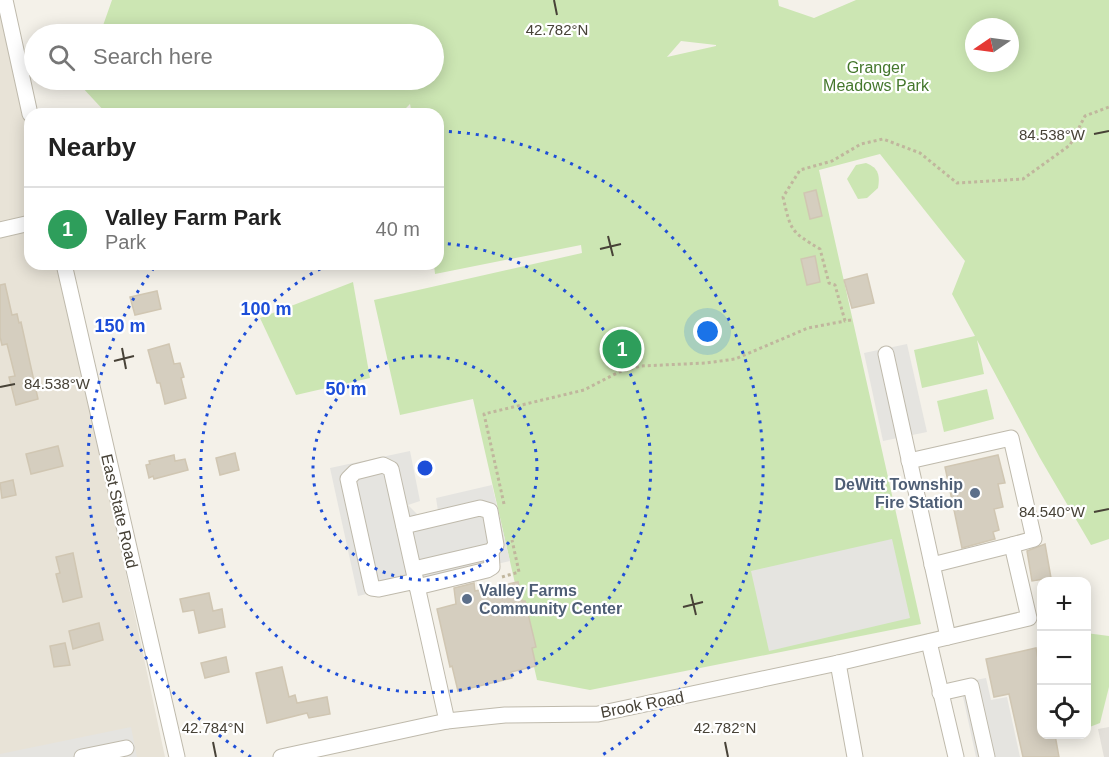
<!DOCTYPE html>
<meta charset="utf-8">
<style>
body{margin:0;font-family:Arial,sans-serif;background:#f6f6f6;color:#222}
.controls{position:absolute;right:18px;bottom:18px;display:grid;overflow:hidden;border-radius:12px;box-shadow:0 3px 15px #0003}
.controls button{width:54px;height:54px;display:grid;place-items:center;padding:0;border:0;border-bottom:2px solid #e0e0e0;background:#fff;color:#222;font:30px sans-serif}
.compass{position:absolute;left:965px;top:18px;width:54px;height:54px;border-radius:50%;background:#fff;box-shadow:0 3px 15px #0003;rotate:257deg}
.you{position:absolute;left:708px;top:332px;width:21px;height:21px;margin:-15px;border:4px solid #fff;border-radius:50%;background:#1a73e8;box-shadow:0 0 0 9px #1a73e833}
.badge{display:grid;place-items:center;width:39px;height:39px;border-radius:50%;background:#f24f22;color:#fff;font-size:20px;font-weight:700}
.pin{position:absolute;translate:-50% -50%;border:3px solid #fff;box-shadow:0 2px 6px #0006}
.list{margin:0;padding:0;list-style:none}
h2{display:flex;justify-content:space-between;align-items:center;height:78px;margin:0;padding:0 24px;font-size:26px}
h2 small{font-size:20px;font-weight:400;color:#767676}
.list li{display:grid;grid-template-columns:39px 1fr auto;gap:18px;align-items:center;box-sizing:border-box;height:84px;padding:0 24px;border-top:2px solid #e0e0e0}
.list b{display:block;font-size:22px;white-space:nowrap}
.list p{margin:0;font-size:20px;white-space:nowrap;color:#767676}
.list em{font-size:20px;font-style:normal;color:#767676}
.icon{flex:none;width:33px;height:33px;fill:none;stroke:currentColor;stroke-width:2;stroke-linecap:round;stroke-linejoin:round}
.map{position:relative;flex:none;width:1109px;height:757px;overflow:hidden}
.search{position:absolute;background:#fff;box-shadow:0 3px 15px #0003;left:24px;top:24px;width:420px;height:66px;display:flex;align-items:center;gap:15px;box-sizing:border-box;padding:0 21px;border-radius:33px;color:#767676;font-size:22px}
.panel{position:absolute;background:#fff;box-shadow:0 3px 15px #0003;left:24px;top:108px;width:420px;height:162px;border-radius:18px}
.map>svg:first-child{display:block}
.residential{fill:#e8e3d7}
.industrial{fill:#e3e0da}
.green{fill:#cce6b3;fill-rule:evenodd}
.parking{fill:#e5e4e0}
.building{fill:#d5cebf;stroke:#d0c6b2;stroke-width:1.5}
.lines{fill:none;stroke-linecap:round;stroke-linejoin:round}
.minor-casing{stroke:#bfbaac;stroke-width:17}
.path{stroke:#c0b69d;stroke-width:3;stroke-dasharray:3 3;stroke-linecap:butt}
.minor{stroke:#fff;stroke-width:15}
.ticks{fill:none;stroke:#474237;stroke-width:2}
.ring{fill:none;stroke:#1d4ed8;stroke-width:3;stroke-dasharray:3 6}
.service-dot{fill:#5c6f8a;stroke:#fff;stroke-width:2}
.labels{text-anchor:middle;stroke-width:4.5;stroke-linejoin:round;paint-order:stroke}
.park-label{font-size:16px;fill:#44772c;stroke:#fff}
.service-label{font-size:16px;font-weight:bold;fill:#4e5e75;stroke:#fff;text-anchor:end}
.street-label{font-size:16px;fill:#474237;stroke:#fff}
.ticks-label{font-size:15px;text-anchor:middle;fill:#474237;stroke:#fff;stroke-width:4.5;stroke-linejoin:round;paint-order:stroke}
.centre{fill:#1d4ed8;stroke:#fff;stroke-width:3}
.ring-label{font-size:18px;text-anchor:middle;font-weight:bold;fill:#1d4ed8;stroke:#fff;stroke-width:4.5;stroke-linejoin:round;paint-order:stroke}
</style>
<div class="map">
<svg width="1109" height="757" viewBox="0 0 1109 757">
<rect width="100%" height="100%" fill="#f4f1e9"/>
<!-- residential -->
<polygon class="residential" points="0,0 3,0 30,124 30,264 60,264 165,757 0,757"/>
<!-- industrial -->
<polygon class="industrial" points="1109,727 1109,757 1104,757 1098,729"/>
<!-- green -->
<g class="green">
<path d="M112,0h666l1,6 35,12 42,-18h253v539l-18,6 -51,-87 -63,-118 7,34 -62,14 -8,-38 61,-14 -23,-42 13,-33 -85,-107 -61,16 102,454 -331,66 -53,-10 -64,-281 -73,16 -26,-115 208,-47 -1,-8 -146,29 -1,-10h4v-150h-26l-2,-10 -10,10h-293l-26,-28 2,-6h351v-46h-334zM974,27h36v36h-36zM681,41l35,4v1l-49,11z"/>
<path d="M866,163c13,5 14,13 12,25l-11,10 -9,1 -11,-20 9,-14z"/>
<polygon points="353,282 370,378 296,395 260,318"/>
<polygon points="987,389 994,419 944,432 937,401"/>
<polygon points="1086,633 1109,636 1109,687 1100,723 1087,728"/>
</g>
<!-- parking -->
<g class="parking">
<polygon points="907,344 927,432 883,441 864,353"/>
<polygon points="410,451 420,501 408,505 418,515 438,511 436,498 492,485 510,561 358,596 330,468"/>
<polygon points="892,539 910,618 769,651 751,571"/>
<polygon points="986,678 991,700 1007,697 1020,757 976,757 960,683"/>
<polygon points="131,727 137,757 0,757 0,754"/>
</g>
<!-- building -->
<g class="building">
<polygon points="816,190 822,216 810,219 804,193"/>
<polygon points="815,256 820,282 807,285 801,259"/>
<polygon points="867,274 874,303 852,308 844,280"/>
<polygon points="5,284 12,315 17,314 19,323 21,322 38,399 16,405 9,377 15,376 7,344 2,345 0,337 0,285"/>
<polygon points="157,291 161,309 135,315 130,297"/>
<polygon points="169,344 174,364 180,363 184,377 181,378 186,398 165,404 160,383 157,383 148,350"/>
<polygon points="58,446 63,466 31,474 26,454"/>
<polygon points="235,453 239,470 220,475 216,458"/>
<polygon points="174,455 175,461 185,459 188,470 154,479 153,476 149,478 146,465 150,464 149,461"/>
<polygon points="998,455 1005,483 998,484 1003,507 994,509 999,530 993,532 995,539 962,548 945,467"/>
<polygon points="13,480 16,495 2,498 0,483"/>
<polygon points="1045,544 1051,578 1032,581 1027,551"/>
<polygon points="73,553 82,597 63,602 56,574 60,573 56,557"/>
<polygon points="518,582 522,601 525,601 536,647 532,648 536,666 511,672 512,678 458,691 452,666 450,667 437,609 456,604 454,588 474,583 475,591"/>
<polygon points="209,593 213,611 222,609 225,627 199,633 194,610 183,612 180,599"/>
<polygon points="99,623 103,640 73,649 69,631"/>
<polygon points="65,643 70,665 54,667 50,646"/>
<polygon points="1036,648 1041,675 1041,735 1055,735 1059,757 1023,757 1009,694 994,697 986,659"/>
<polygon points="226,657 229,672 205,678 201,663"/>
<polygon points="282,667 289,697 295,695 297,703 327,697 330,714 309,718 307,713 267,723 256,673"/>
</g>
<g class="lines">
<defs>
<g id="minor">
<polyline points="5,0 30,114"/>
<polyline points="0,230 30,223"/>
<polyline points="64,264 177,757"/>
<polyline points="886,354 948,637"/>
<polyline points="404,526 480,508 490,511 496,545 491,551 414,569"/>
<polyline points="932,565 1012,545"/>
<polyline points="416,581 379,589 372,588 348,479 355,472 383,465 391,469 447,721"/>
<polyline points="417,587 487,570 492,567 491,551"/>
<polyline points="929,642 956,757"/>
<polyline points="838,663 855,757"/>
<polyline points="940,693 971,686 987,757"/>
<polyline points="82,757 126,748"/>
<polyline points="281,757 447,721 505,715 598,714 838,663 1029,618 1012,545 1034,539 1011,438 909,461"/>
</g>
</defs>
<!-- minor casing -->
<use href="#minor" class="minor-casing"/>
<!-- path -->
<g class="path">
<path d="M851,320l-6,1 -10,-36 -6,-2 -9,-34c-30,-18 -29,-18 -37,-52l17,-27 32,-9 29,-17 22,-5 37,14 37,30 66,-4 47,-34 15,-29 24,-9"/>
<polyline points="504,504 484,414 584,390 619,372 641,366 706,363 735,359 808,328 845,321"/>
<polyline points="502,577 519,572 512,540"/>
</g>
<!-- minor -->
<use href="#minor" class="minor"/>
</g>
<!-- ticks -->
<path class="ticks" d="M554,0l3,15M1094,134l15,-3M608,236l5,20M600,249l21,-5M122,348l4,21M114,361l20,-5M0,387l15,-3M1094,512l15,-3M691,594l5,21M683,607l20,-5M213,742l3,15M725,742l3,15"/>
<!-- distance rings -->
<g class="ring">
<circle cx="425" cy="468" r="112"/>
<path d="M439 243A225 225 0 1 1 330 264"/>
<path d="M251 757A337 337 0 0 1 156 265M440 131A337 337 0 0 1 599 757"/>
</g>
<!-- markers -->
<g class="service-dot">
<circle cx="975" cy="493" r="6"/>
<circle cx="467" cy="599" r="6"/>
</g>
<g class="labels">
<!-- park labels -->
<g class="park-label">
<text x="876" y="73">Granger<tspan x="876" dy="18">Meadows Park</tspan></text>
</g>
<!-- service labels -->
<g class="service-label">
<text x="963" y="490">DeWitt Township<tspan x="963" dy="18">Fire Station</tspan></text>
<text x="479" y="596" text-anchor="start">Valley Farms<tspan x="479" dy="18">Community Center</tspan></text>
</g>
<!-- street labels -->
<g class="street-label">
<text transform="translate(120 511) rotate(77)" y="6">East State Road</text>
<text transform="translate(642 704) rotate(-11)" y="6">Brook Road</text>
</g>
</g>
<g class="ticks-label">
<text x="557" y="35">42.782°N</text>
<text x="1052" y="140">84.538°W</text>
<text x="57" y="389">84.538°W</text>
<text x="1052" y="517">84.540°W</text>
<text x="213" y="733">42.784°N</text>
<text x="725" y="733">42.782°N</text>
</g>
<circle cx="425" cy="468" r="9" class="centre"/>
<g class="ring-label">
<text x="266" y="315">100 m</text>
<text x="120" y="332">150 m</text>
<text x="346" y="395">50 m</text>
</g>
</svg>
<div class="controls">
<button>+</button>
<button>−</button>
<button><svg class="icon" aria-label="locate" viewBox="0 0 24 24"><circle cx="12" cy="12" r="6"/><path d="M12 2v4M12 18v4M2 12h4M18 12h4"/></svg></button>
</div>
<svg class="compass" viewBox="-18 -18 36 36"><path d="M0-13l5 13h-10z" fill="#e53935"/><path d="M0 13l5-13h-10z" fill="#767676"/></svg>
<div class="you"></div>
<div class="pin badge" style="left:622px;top:349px;background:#2e9e5b">1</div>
<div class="search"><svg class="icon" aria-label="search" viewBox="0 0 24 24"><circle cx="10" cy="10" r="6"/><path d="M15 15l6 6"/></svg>Search here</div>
<section class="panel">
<h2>Nearby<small></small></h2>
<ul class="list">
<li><span class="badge" style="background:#2e9e5b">1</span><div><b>Valley Farm Park</b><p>Park</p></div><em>40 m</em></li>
</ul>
</section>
</div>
